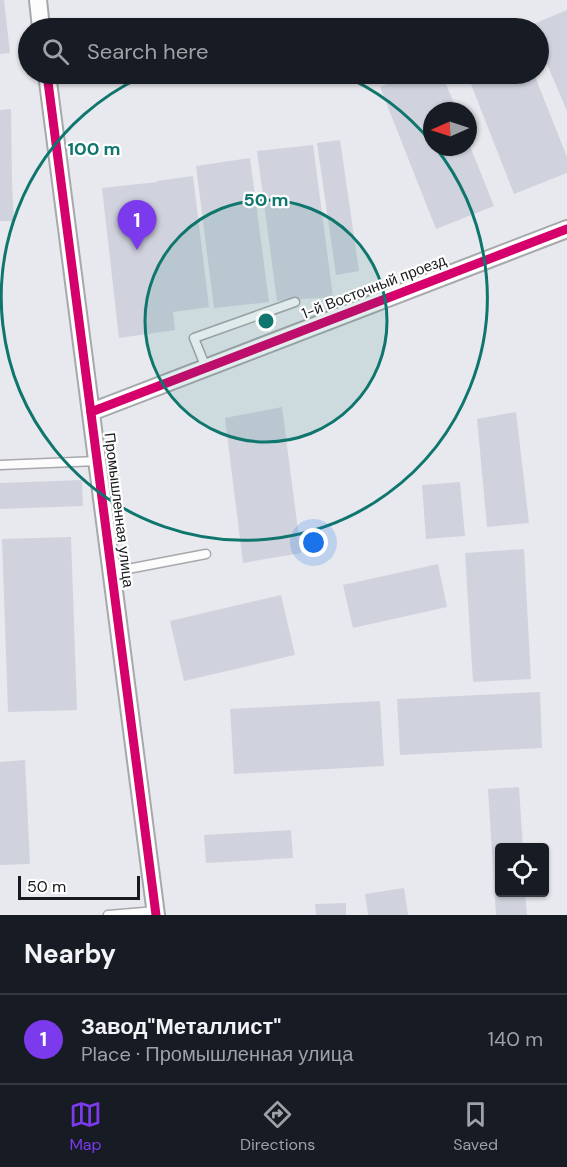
<!DOCTYPE html>
<meta charset="utf-8">
<style>
body{margin:0;font-family:"DM Sans",sans-serif;background:#242831;color:#f1f3f6}
.controls{position:absolute;right:18px;bottom:18px;display:grid;overflow:hidden;border-radius:6px;box-shadow:0 2px 4px #0004}
.controls button{width:54px;height:54px;display:grid;place-items:center;padding:0;border:0;border-bottom:2px solid #363941;background:#171b24;color:#f1f3f6;font:30px sans-serif}
.compass{position:absolute;left:423px;top:102px;width:54px;height:54px;border-radius:50%;background:#171b24;box-shadow:0 2px 4px #0004;rotate:267deg}
.scale{position:absolute;left:18px;bottom:15px;width:122px;box-sizing:border-box;padding-left:6px;border:3px solid #18191c;border-top:0;font-size:16px;line-height:21px;white-space:nowrap;color:#18191c;-webkit-text-stroke:4px #fff;paint-order:stroke}
.you{position:absolute;left:314px;top:543px;width:21px;height:21px;margin:-15px;border:4px solid #fff;border-radius:50%;background:#1a73e8;box-shadow:0 0 0 9px #1a73e833}
.badge{display:grid;place-items:center;width:39px;height:39px;border-radius:50%;background:#7c3aed;color:#fff;font-size:20px;font-weight:700}
.pin{position:absolute;translate:-50% -50px;filter:drop-shadow(0 2px 3px #0008)}
.pin::after{content:'';position:absolute;top:32px;width:21px;height:18px;background:inherit;clip-path:polygon(0 0,100% 0,50% 100%)}
.list{margin:0;padding:0;list-style:none}
h2{display:flex;justify-content:space-between;align-items:center;height:78px;margin:0;padding:0 24px;font-size:26px}
h2 small{font-size:20px;font-weight:400;color:#9ea1a6}
.list li{display:grid;grid-template-columns:39px 1fr auto;gap:18px;align-items:center;box-sizing:border-box;height:90px;padding:0 24px;border-top:2px solid #363941}
.list b{display:block;font-size:22px;white-space:nowrap}
.list p{margin:0;font-size:20px;white-space:nowrap;color:#9ea1a6}
.list em{font-size:20px;font-style:normal;color:#9ea1a6}
.icon{flex:none;width:33px;height:33px;fill:none;stroke:currentColor;stroke-width:2;stroke-linecap:round;stroke-linejoin:round}
.map{position:relative;flex:none;width:567px;height:915px;overflow:hidden}
.search{position:absolute;background:#171b24;box-shadow:0 2px 4px #0004;left:18px;right:18px;top:18px;height:66px;display:flex;align-items:center;gap:15px;box-sizing:border-box;padding:0 21px;border-radius:33px;color:#9ea1a6;font-size:22px}
.sheet{height:168px;background:#171b24}
nav{display:flex;justify-content:space-around;align-items:center;box-sizing:border-box;height:84px;border-top:2px solid #363941;background:#171b24;font-size:16px;color:#9ea1a6}
nav a{display:grid;justify-items:center;gap:3px}
nav .on{color:#7c3aed}
.map>svg:first-child{display:block}
.building{fill:#d0d3de}
.lines{fill:none;stroke-linecap:round;stroke-linejoin:round}
.service-casing{stroke:#a7a8ab;stroke-width:11}
.minor-casing{stroke:#a7a8ab;stroke-width:20}
.service{stroke:#fcfcfc;stroke-width:8}
.minor{stroke:#fcfcfc;stroke-width:16}
.cycleway-casing{stroke:#fff;stroke-width:13}
.cycleway{stroke:#d6006c;stroke-width:9}
.ring{fill:none;stroke:#0f766e;stroke-width:3}
.labels{text-anchor:middle;stroke-width:4.5;stroke-linejoin:round;paint-order:stroke}
.street-label{font-size:15px;fill:#18191c;stroke:#fff}
.centre{fill:#0f766e;stroke:#fff;stroke-width:3}
.ring-label{font-size:18px;text-anchor:middle;font-weight:bold;fill:#0f766e;stroke:#fff;stroke-width:4.5;stroke-linejoin:round;paint-order:stroke}
</style>
<div class="map">
<svg width="567" height="915" viewBox="0 0 567 915">
<rect width="100%" height="100%" fill="#e8e9ee"/>
<!-- building -->
<g class="building">
<polygon points="0,0 4,0 10,53 0,54"/>
<polygon points="567,10 567,111 538,43 538,28 533,28 531,25"/>
<polygon points="413,74 442,74 457,111 432,111 432,147 468,147 468,141 494,206 436,229 380,87"/>
<polygon points="467,74 534,74 567,157 567,173 514,194"/>
<polygon points="11,109 12,182 14,221 0,221 0,110"/>
<polygon points="340,140 359,271 336,275 317,143"/>
<polygon points="313,145 333,297 277,301 257,151"/>
<polygon points="250,158 269,302 214,308 196,166"/>
<polygon points="193,176 209,307 173,312 175,330 119,338 102,188 157,182 157,181"/>
<polygon points="282,407 301,553 243,563 225,418"/>
<polygon points="516,412 529,523 487,527 477,419"/>
<polygon points="82,480 83,506 0,509 0,483"/>
<polygon points="460,482 465,536 426,539 422,485"/>
<polygon points="71,537 77,710 8,712 2,539"/>
<polygon points="524,549 531,679 473,682 465,553"/>
<polygon points="438,564 447,607 353,628 343,585"/>
<polygon points="281,595 295,655 184,681 170,621"/>
<polygon points="540,692 542,748 400,755 397,699"/>
<polygon points="380,701 384,766 234,774 230,709"/>
<polygon points="25,760 30,864 0,865 0,762"/>
<polygon points="519,787 523,848 500,848 500,892 525,892 527,915 496,915 488,789"/>
<polygon points="291,830 293,858 206,863 204,835"/>
<polygon points="404,888 408,915 368,915 365,894"/>
<polygon points="346,903 346,915 316,915 315,904"/>
</g>
<g class="lines">
<defs>
<g id="service">
<polyline points="206,368 194,338 295,302"/>
<polyline points="0,465 98,461"/>
<polyline points="112,572 206,554"/>
<polyline points="108,915 156,911"/>
</g>
<g id="minor">
<polyline points="38,0 41,28"/>
<polyline points="47,74 156,915"/>
<polyline points="91,412 567,229"/>
</g>
</defs>
<!-- service casing -->
<use href="#service" class="service-casing"/>
<!-- minor casing -->
<use href="#minor" class="minor-casing"/>
<!-- service -->
<use href="#service" class="service"/>
<!-- minor -->
<use href="#minor" class="minor"/>
<defs>
<g id="cycleway">
<polyline points="47,74 156,915"/>
<polyline points="91,412 567,229"/>
</g>
</defs>
<!-- cycleway casing -->
<use href="#cycleway" class="cycleway-casing"/>
<!-- cycleway -->
<use href="#cycleway" class="cycleway"/>
</g>
<!-- distance rings -->
<circle cx="266" cy="321" r="121" fill="#0f766e" fill-opacity=".12"/>
<g class="ring">
<circle cx="266" cy="321" r="121"/>
<path d="M436 148A243 243 0 1 1 432 143"/>
</g>
<g class="labels">
<!-- street labels -->
<g class="street-label">
<text transform="translate(374 287) rotate(-21)" y="5">1-й Восточный проезд</text>
<text transform="translate(119 510) rotate(83)" y="5">Промышленная улица</text>
</g>
</g>
<circle cx="266" cy="321" r="9" class="centre"/>
<g class="ring-label">
<text x="94" y="155">100 m</text>
<text x="266" y="206">50 m</text>
</g>
</svg>
<div class="controls">
<button><svg class="icon" aria-label="locate" viewBox="0 0 24 24"><circle cx="12" cy="12" r="6"/><path d="M12 2v4M12 18v4M2 12h4M18 12h4"/></svg></button>
</div>
<svg class="compass" viewBox="-18 -18 36 36"><path d="M0-13l5 13h-10z" fill="#e53935"/><path d="M0 13l5-13h-10z" fill="#9ea1a6"/></svg>
<div class="scale">50 m</div>
<div class="you"></div>
<div class="pin badge" style="left:137px;top:250px">1</div>
<div class="search"><svg class="icon" aria-label="search" viewBox="0 0 24 24"><circle cx="10" cy="10" r="6"/><path d="M15 15l6 6"/></svg>Search here</div>
</div>
<section class="sheet">
<h2>Nearby<small></small></h2>
<ul class="list">
<li><span class="badge">1</span><div><b>Завод&quot;Металлист&quot;</b><p>Place · Промышленная улица</p></div><em>140 m</em></li>
</ul>
</section>
<nav>
<a class="on"><svg class="icon" aria-label="map" viewBox="0 0 24 24"><path d="M3 6l6-2 6 2 6-2v14l-6 2-6-2-6 2zM9 4v14M15 6v14"/></svg>Map</a>
<a><svg class="icon" aria-label="directions" viewBox="0 0 24 24"><path d="M12 3l9 9-9 9-9-9zM9 14v-3h6M13 9l2 2-2 2"/></svg>Directions</a>
<a><svg class="icon" aria-label="saved" viewBox="0 0 24 24"><path d="M7 4h10v16l-5-4-5 4z"/></svg>Saved</a>
</nav>
